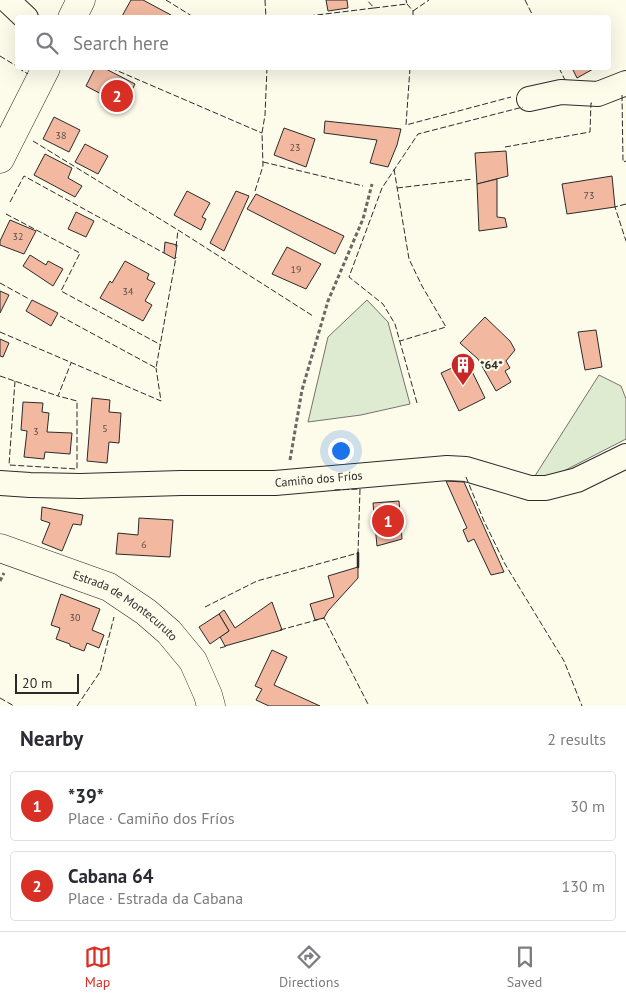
<!DOCTYPE html>
<meta charset="utf-8">
<style>
body{margin:0;font-family:"PT Sans",sans-serif;background:#f2f2f3;color:#2b2b33}
.scale{position:absolute;left:15px;bottom:12px;width:64px;box-sizing:border-box;padding-left:5px;border:2px solid #2b2b2b;border-top:0;font-size:14px;line-height:18px;white-space:nowrap;color:#2b2b2b;-webkit-text-stroke:4px #fdfbea;paint-order:stroke}
.you{position:absolute;left:340px;top:450px;width:18px;height:18px;margin:-12px;border:4px solid #fff;border-radius:50%;background:#1a73e8;box-shadow:0 0 0 8px #1a73e833}
.badge{display:grid;place-items:center;width:32px;height:32px;border-radius:50%;background:#d93025;color:#fff;font-size:16px;font-weight:700}
.pin{position:absolute;translate:-50% -50%;border:2px solid #fff;box-shadow:0 1px 5px #0006}
.list{margin:0;padding:0;list-style:none}
h2{display:flex;justify-content:space-between;align-items:center;height:65px;margin:0;padding:0 20px;font-size:21px}
h2 small{font-size:16px;font-weight:400;color:#7c7c81}
.list li{display:grid;grid-template-columns:32px 1fr auto;gap:15px;align-items:center;box-sizing:border-box;height:70px;margin:0 10px 10px;padding:0 10px;border:1px solid #e1e1e2;border-radius:5px}
.list b{display:block;font-size:19px;white-space:nowrap}
.list p{margin:0;font-size:16px;white-space:nowrap;color:#7c7c81}
.list em{font-size:16px;font-style:normal;color:#7c7c81}
.icon{flex:none;width:28px;height:28px;fill:none;stroke:currentColor;stroke-width:2;stroke-linecap:round;stroke-linejoin:round}
.map{position:relative;flex:none;width:626px;height:706px;overflow:hidden}
.search{position:absolute;background:#fff;box-shadow:0 5px 20px #0002;left:15px;right:15px;top:15px;height:55px;display:flex;align-items:center;gap:12px;box-sizing:border-box;padding:0 18px;border-radius:5px;color:#7c7c81;font-size:19px}
.sheet{height:225px;background:#fff}
nav{display:flex;justify-content:space-around;align-items:center;box-sizing:border-box;height:70px;border-top:1px solid #e1e1e2;background:#fff;font-size:14px;color:#7c7c81}
nav a{display:grid;justify-items:center;gap:2px}
nav .on{color:#d93025}
.map>svg:first-child{display:block}
.green{fill:#deebd1;stroke:#74746e}
.building{fill:#f2b8a0;stroke:#2b2b2b}
.lines{fill:none;stroke-linecap:round;stroke-linejoin:round}
.minor-casing{stroke:#2b2b2b;stroke-width:26}
.major-casing{stroke:#2b2b2b;stroke-width:29}
.path{stroke:#6a6964;stroke-width:3;stroke-dasharray:4 2.5;stroke-linecap:butt}
.minor{stroke:#fdfbea;stroke-width:24}
.major{stroke:#fdfbea;stroke-width:28}
.fence{stroke:#2b2b2b;stroke-width:1;stroke-dasharray:6 2.5;stroke-linecap:butt}
.wall{stroke:#2b2b2b;stroke-width:2.5}
.labels{text-anchor:middle;stroke-width:4;stroke-linejoin:round;paint-order:stroke}
.number-label{font-size:10px;fill:#5d4e48}
.poi-label{font-size:12px;font-weight:bold;fill:#2b2b2b;stroke:#fdfbea;text-anchor:start}
.street-label{font-size:12px;fill:#2b2b2b;stroke:#fdfbea}
</style>
<div class="map">
<svg width="626" height="706" viewBox="0 0 626 706">
<rect width="100%" height="100%" fill="#fdfbea"/>
<!-- green -->
<g class="green">
<polygon points="367,300 388,322 410,404 361,415 308,422 328,337"/>
<polygon points="599,375 621,386 626,399 626,439 556,475 533,479"/>
</g>
<!-- building -->
<g class="building">
<polygon points="131,0 143,0 171,15 169,18 121,18"/>
<polygon points="326,0 347,0 348,8 328,11"/>
<polygon points="95,68 104,68 135,84 124,106 86,86"/>
<polygon points="572,68 595,68 577,78"/>
<polygon points="54,117 80,130 69,152 43,139"/>
<polygon points="325,121 401,129 397,145 388,167 370,163 377,140 324,133"/>
<polygon points="284,128 315,139 306,167 274,155"/>
<polygon points="85,144 108,156 98,174 75,162"/>
<polygon points="506,151 508,176 477,184 475,153"/>
<polygon points="45,154 72,168 68,178 82,186 75,197 34,175"/>
<polygon points="612,176 615,207 567,214 562,184"/>
<polygon points="497,179 497,217 505,218 507,227 479,231 477,184"/>
<polygon points="187,191 210,203 202,217 206,219 201,230 174,215"/>
<polygon points="236,191 249,196 224,251 210,243"/>
<polygon points="256,194 344,236 335,254 247,209"/>
<polygon points="76,212 94,221 86,237 68,229"/>
<polygon points="10,220 36,231 24,254 0,245 0,241"/>
<polygon points="165,242 177,245 175,259 164,253"/>
<polygon points="287,247 321,264 306,289 272,274"/>
<polygon points="30,255 46,265 48,261 63,269 53,286 23,266"/>
<polygon points="125,261 149,274 147,279 155,283 145,301 152,305 143,321 100,298 110,281 112,283"/>
<polygon points="0,291 9,295 0,313"/>
<polygon points="32,300 58,313 51,326 26,311"/>
<polygon points="485,317 510,341 515,350 506,361 510,368 505,371 511,382 496,391 478,359 460,343"/>
<polygon points="596,330 602,367 585,370 578,332"/>
<polygon points="0,339 9,343 3,357 0,356"/>
<polygon points="467,361 485,398 459,411 441,373"/>
<polygon points="92,398 110,400 109,412 121,413 119,443 109,442 107,463 87,461"/>
<polygon points="23,402 43,403 42,412 49,413 47,432 72,433 70,454 45,452 44,459 24,457 27,431 21,430"/>
<polygon points="446,481 464,482 504,572 491,575 474,539 468,542 463,530 467,528"/>
<polygon points="399,501 402,539 377,546 373,503"/>
<polygon points="42,507 83,515 81,525 73,524 62,551 42,543 50,523 41,520"/>
<polygon points="139,518 173,520 170,557 116,554 118,533 138,535"/>
<polygon points="358,567 358,578 328,611 324,618 315,620 310,604 334,597 328,576"/>
<polygon points="61,594 100,609 92,630 104,635 99,648 87,643 84,651 70,646 70,644 56,639 60,628 51,625"/>
<polygon points="272,602 282,630 225,646 220,637 229,631 219,614 224,610 235,628"/>
<polygon points="219,614 229,631 210,644 199,627"/>
<polygon points="272,650 287,657 274,685 320,706 269,706 256,700 262,689 255,686"/>
</g>
<g class="lines">
<defs>
<g id="minor">
<polyline points="7,0 26,18"/>
<polyline points="529,99 561,92 598,94 626,83"/>
<path id="s1" d="M0,483l30,2 50,1 101,-3h94l172,-15 19,1 64,19h16l31,-8 49,-24"/>
</g>
<g id="major">
<polyline points="72,18 81,0"/>
<polyline points="0,159 46,68"/>
<path id="s2" d="M0,548l109,39 37,25 23,20 24,29 15,34 3,11"/>
</g>
</defs>
<!-- minor casing -->
<use href="#minor" class="minor-casing"/>
<!-- major casing -->
<use href="#major" class="major-casing"/>
<!-- path -->
<g class="path">
<polyline points="290,460 302,390 328,301 363,219 372,184"/>
<polyline points="0,581 4,573"/>
</g>
<!-- minor -->
<use href="#minor" class="minor"/>
<!-- major -->
<use href="#major" class="major"/>
<!-- fence -->
<g class="fence">
<polyline points="166,0 195,18"/>
<polyline points="265,0 266,18"/>
<polyline points="525,0 534,18"/>
<polyline points="407,4 413,11 413,18"/>
<polyline points="374,8 407,4 406,0"/>
<polyline points="413,11 429,0"/>
<polyline points="292,18 374,8 367,0"/>
<polyline points="0,56 18,67"/>
<polyline points="18,68 28,74"/>
<polyline points="111,68 262,133"/>
<polyline points="410,68 406,125 511,97"/>
<polyline points="559,68 565,80"/>
<polyline points="622,95 623,162 626,161"/>
<polyline points="33,141 178,230 313,316"/>
<polyline points="505,147 590,132 591,103 592,103"/>
<polyline points="263,162 363,186"/>
<polyline points="394,169 409,259 422,286 446,327 400,341"/>
<polyline points="397,188 473,179"/>
<polyline points="255,191 263,166 262,133 265,115 267,68"/>
<polyline points="10,202 24,176 164,253"/>
<polyline points="626,204 615,207 626,241"/>
<polyline points="6,214 80,253 61,291 161,345"/>
<polyline points="176,247 178,230"/>
<polyline points="0,283 29,299"/>
<polyline points="60,316 156,368 176,257"/>
<polyline points="0,332 161,401 156,368"/>
<polyline points="0,376 58,396 71,363"/>
<polyline points="15,381 9,465 77,469 77,401 58,396"/>
<polyline points="417,403 395,324 383,304 349,277 382,188 418,134 523,107"/>
<polyline points="466,477 484,521 505,564 564,661 582,706"/>
<polyline points="205,607 257,581 358,553 360,489 334,490"/>
<polyline points="280,630 324,618 369,706"/>
<polyline points="220,648 227,646"/>
<polyline points="0,698 14,706"/>
<polyline points="77,706 100,672 114,617"/>
</g>
<!-- wall -->
<polyline class="wall" points="358,567 358,553"/>
</g>
<!-- icons -->
<defs>
<symbol id="building-pin" viewBox="-11 -11 22 30"><path d="M0 17L-7.5 6A9.5 9.5 0 1 1 7.5 6Z" fill="#c62828" stroke="#fdfbea"/><path d="M-4-6H4V6H1V3H-1V6H-4ZM-2.5-4.3h1.7v1.8h-1.7ZM.8-4.3h1.7v1.8H.8ZM-2.5-1h1.7V.8h-1.7ZM.8-1h1.7V.8H.8Z" fill="#fff"/></symbol>
</defs>
<g fill-rule="evenodd">
<use href="#building-pin" x="449" y="351" width="28" height="38"/>
</g>
<g class="labels">
<!-- number labels -->
<g class="number-label">
<text x="61" y="139">38</text>
<text x="295" y="151">23</text>
<text x="589" y="199">73</text>
<text x="18" y="240">32</text>
<text x="296" y="273">19</text>
<text x="128" y="295">34</text>
<text x="105" y="432">5</text>
<text x="36" y="435">3</text>
<text x="144" y="548">6</text>
<text x="75" y="621">30</text>
</g>
<!-- poi labels -->
<g class="poi-label">
<text x="480" y="369">*64*</text>
</g>
<!-- street labels -->
<g class="street-label">
<text dy="4" stroke="none"><textPath href="#s1" startOffset="319">Camiño dos Fríos</textPath></text>
<text dy="4" stroke="none"><textPath href="#s2" startOffset="139">Estrada de Montecuruto</textPath></text>
</g>
</g>
</svg>
<div class="scale">20 m</div>
<div class="you"></div>
<div class="pin badge" style="left:388px;top:521px">1</div>
<div class="pin badge" style="left:117px;top:96px">2</div>
<div class="search"><svg class="icon" aria-label="search" viewBox="0 0 24 24"><circle cx="10" cy="10" r="6"/><path d="M15 15l6 6"/></svg>Search here</div>
</div>
<section class="sheet">
<h2>Nearby<small>2 results</small></h2>
<ul class="list">
<li><span class="badge">1</span><div><b>*39*</b><p>Place · Camiño dos Fríos</p></div><em>30 m</em></li>
<li><span class="badge">2</span><div><b>Cabana 64</b><p>Place · Estrada da Cabana</p></div><em>130 m</em></li>
</ul>
</section>
<nav>
<a class="on"><svg class="icon" aria-label="map" viewBox="0 0 24 24"><path d="M3 6l6-2 6 2 6-2v14l-6 2-6-2-6 2zM9 4v14M15 6v14"/></svg>Map</a>
<a><svg class="icon" aria-label="directions" viewBox="0 0 24 24"><path d="M12 3l9 9-9 9-9-9zM9 14v-3h6M13 9l2 2-2 2"/></svg>Directions</a>
<a><svg class="icon" aria-label="saved" viewBox="0 0 24 24"><path d="M7 4h10v16l-5-4-5 4z"/></svg>Saved</a>
</nav>
